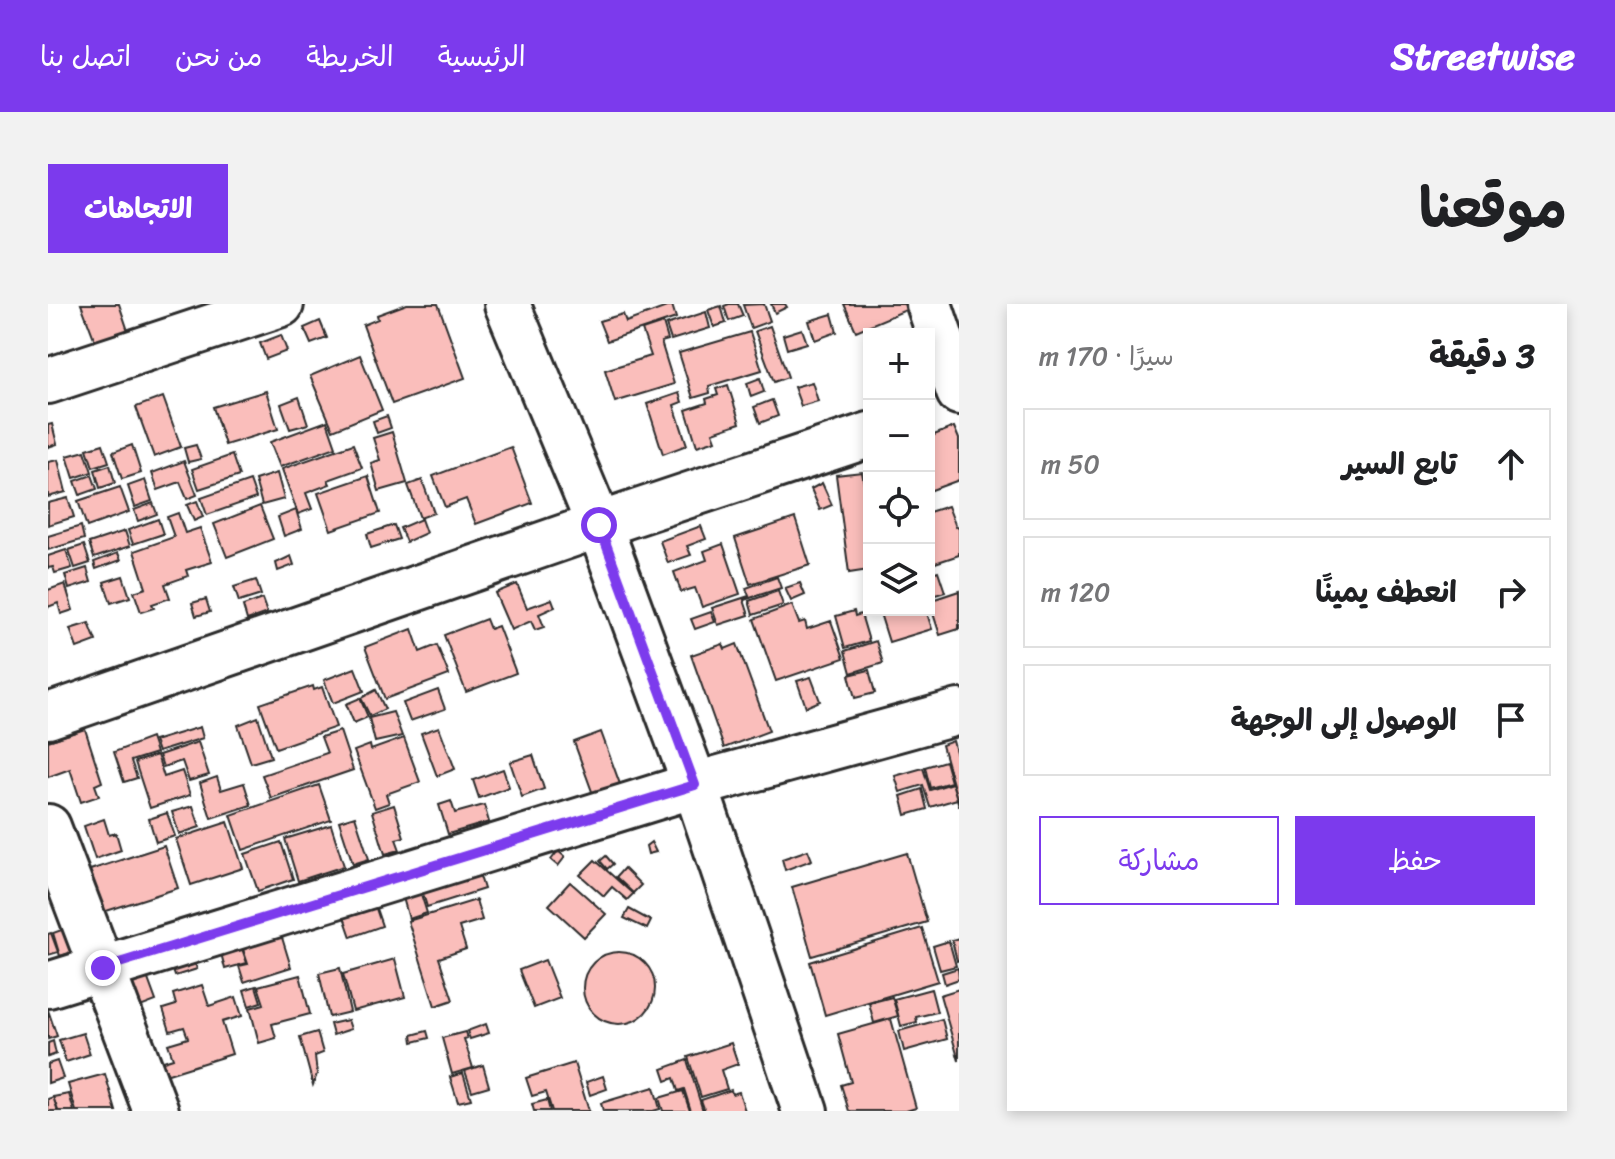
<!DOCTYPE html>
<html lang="ar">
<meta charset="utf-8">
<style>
body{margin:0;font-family:Sriracha,"Playpen Sans Arabic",sans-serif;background:#f2f2f2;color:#202124;direction:rtl}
.controls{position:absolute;right:24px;top:24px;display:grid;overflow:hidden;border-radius:0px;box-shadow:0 4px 12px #0003}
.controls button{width:72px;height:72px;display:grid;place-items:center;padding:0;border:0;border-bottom:2px solid #e0e0e0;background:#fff;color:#202124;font:40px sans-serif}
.stop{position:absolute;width:24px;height:24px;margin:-18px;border:6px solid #7c3aed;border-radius:50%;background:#fff}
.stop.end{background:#7c3aed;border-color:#fff;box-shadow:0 2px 8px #0008}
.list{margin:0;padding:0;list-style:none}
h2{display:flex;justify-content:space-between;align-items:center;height:104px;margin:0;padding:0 32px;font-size:34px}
h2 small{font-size:26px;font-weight:400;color:#757577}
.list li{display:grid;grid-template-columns:52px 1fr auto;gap:24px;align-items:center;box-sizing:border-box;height:112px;margin:0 16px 16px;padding:0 16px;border:2px solid #e0e0e0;border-radius:0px}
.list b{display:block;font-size:30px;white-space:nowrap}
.list em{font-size:26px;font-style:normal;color:#757577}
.actions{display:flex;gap:16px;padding:24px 32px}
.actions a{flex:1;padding:18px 0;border:2px solid #7c3aed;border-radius:0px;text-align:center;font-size:28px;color:#7c3aed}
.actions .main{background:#7c3aed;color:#fff}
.icon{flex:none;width:44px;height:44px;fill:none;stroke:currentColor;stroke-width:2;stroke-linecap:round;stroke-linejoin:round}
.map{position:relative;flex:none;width:911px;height:807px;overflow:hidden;direction:ltr;border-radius:0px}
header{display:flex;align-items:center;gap:48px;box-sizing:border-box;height:112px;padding:0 40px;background:#7c3aed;color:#fff}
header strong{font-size:38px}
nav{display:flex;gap:44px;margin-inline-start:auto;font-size:28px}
.intro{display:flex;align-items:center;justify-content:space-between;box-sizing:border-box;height:192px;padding:0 48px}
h1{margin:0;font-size:56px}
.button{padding:20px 36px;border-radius:0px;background:#7c3aed;color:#fff;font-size:28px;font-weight:700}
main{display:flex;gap:48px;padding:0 48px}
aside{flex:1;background:#fff;border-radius:0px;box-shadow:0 4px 12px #0003}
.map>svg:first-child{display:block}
.building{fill:#fabebb;stroke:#2b2b2b;stroke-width:2}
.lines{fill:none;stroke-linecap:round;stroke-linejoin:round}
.minor-casing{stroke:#2b2b2b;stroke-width:50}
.minor{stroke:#fff;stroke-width:44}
.route{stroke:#7c3aed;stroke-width:10}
</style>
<header>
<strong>Streetwise</strong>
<nav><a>الرئيسية</a><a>الخريطة</a><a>من نحن</a><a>اتصل بنا</a></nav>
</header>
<div class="intro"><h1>موقعنا</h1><a class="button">الاتجاهات</a></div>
<main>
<aside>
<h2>3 دقيقة<small>سيرًا · 170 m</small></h2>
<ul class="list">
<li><svg class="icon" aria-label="ahead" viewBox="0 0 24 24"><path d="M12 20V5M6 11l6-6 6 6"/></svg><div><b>تابع السير</b></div><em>50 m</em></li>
<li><svg class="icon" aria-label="right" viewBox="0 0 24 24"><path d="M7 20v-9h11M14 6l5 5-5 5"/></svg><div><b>انعطف يمينًا</b></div><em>120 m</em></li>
<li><svg class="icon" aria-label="arrive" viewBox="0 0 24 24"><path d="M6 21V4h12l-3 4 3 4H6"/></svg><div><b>الوصول إلى الوجهة</b></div></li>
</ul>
<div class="actions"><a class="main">حفظ</a><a>مشاركة</a></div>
</aside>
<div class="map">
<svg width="911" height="807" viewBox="0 0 911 807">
<rect width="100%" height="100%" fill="#fff"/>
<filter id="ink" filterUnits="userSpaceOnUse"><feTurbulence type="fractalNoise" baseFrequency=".0125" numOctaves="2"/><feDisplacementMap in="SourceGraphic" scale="16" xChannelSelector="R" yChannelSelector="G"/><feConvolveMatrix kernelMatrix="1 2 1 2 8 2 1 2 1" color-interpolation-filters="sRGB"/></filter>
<g filter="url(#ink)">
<!-- building -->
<g class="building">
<polygon points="33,0 71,0 81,30 49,42"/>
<polygon points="359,0 390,0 417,74 344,100 315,21 330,15 329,11"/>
<polygon points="681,0 690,0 695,12 681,17 676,2"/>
<polygon points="716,0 722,17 703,24 695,1"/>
<polygon points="723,0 737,0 739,3 727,9"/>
<polygon points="796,0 856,0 858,6 808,27"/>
<polygon points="624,1 628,14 559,37 551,17 575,10 578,18"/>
<polygon points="673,2 678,19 666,23 660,6"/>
<polygon points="658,8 662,24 623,36 618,21"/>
<polygon points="784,10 789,28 767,36 761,17"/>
<polygon points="272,17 279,34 263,40 256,24"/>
<polygon points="615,19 620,36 613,38 626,80 567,98 557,66 603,52 594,26"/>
<polygon points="722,22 740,73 726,78 707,27"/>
<polygon points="754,25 759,39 739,45 735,31"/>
<polygon points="702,28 714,66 661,82 662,89 645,94 631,49"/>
<polygon points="233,31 239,47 218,55 212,39"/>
<polygon points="312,51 334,106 285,126 262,72"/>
<polygon points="712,74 716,88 703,93 699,79"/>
<polygon points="764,78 770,97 753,102 746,83"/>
<polygon points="680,81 692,119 665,128 668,136 649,142 638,106 659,99 658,95 670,91 668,85"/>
<polygon points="218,87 230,125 177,141 165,103"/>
<polygon points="631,89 634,98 626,101 639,141 615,150 599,100"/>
<polygon points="115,93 133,143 106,153 88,103"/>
<polygon points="251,93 260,120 242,125 233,100"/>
<polygon points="724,96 730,112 712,119 706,103"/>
<polygon points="339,112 343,124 329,129 325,117"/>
<polygon points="279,117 288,143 232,163 222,138"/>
<polygon points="4,120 9,140 0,143 0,121"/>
<polygon points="906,123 911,135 911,176 881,187 881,133"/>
<polygon points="344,128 359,179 331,187 323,159 332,156 325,134"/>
<polygon points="55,140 61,158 45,163 39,145"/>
<polygon points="305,140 314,164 280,176 282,180 258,189 264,205 250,210 234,165"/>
<polygon points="84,141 93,169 74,175 65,148"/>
<polygon points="148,141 153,155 140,158 136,144"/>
<polygon points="463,143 484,199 428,220 418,195 397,203 385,172"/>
<polygon points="37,147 44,168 26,174 19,152"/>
<polygon points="184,151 191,172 151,185 144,165"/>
<polygon points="10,156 18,188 0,193 0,158"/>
<polygon points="136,157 149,191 139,195 132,178 110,186 104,169"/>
<polygon points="62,161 67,179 52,184 47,166"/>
<polygon points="814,168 817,185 821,185 821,266 801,269 788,171"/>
<polygon points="229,169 236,195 214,201 207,176"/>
<polygon points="44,171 49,185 32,191 27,177"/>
<polygon points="320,172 332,209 283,226 270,189"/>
<polygon points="97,176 104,197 87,203 80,182"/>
<polygon points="374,176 386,209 372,214 360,181"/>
<polygon points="202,177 208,194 159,211 153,194"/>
<polygon points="774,179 784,201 772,206 763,185"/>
<polygon points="72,183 81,208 39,223 30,197"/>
<polygon points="20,194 26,213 0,221 0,199"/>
<polygon points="149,197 155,213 146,217 139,201"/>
<polygon points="105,199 109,210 90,217 86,206"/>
<polygon points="212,202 225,235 179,253 166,220"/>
<polygon points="900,202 908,223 911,222 911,251 881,261 881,208"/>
<polygon points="248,206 254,225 236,232 230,213"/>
<polygon points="130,209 137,229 152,224 164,258 138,266 140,272 117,280 122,294 104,300 106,304 93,308 86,288 98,284 86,247 126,233 119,213"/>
<polygon points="747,214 762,261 702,280 687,234"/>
<polygon points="110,215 115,230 85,240 80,226"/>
<polygon points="373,215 378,229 358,238 352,224"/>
<polygon points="346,221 351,235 323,244 319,230"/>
<polygon points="33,222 36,235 0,246 0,232"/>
<polygon points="653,222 658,235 639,242 643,251 620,259 612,237"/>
<polygon points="77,227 82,242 46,254 41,239"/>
<polygon points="675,240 692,290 654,303 647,284 633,288 626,268 659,256 656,247"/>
<polygon points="36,241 42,259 27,264 21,246"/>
<polygon points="18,246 24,264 7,269 5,263 0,264 0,252"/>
<polygon points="70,249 73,256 48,265 46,258"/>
<polygon points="243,252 246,261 230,267 228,259"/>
<polygon points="39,264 43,278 21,285 17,271"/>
<polygon points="890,267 897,288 881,293 881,270"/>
<polygon points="75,272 82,293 63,299 56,278"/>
<polygon points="729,273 733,284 696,296 701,311 670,321 664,304 701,292 698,284"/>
<polygon points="208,276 213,291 191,298 186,283"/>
<polygon points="752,279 757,291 743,297 737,284"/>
<polygon points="17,280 25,306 13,310 10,299 0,303 0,286"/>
<polygon points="469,280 479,304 504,295 507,303 491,310 496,323 487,326 483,317 463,326 447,289"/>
<polygon points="730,287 735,301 705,311 701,297"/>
<polygon points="911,287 911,325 892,331 881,297"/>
<polygon points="158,295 162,308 148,312 144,299"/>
<polygon points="214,295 219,309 199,316 195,302"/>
<polygon points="744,301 751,319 757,317 759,325 783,317 796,354 728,377 706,315"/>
<polygon points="831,306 878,306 884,325 841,338"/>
<polygon points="806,307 807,312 813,310 821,337 797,344 788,312"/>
<polygon points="663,308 667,318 647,325 643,315"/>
<polygon points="438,315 442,325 450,322 468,369 418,388 396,331"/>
<polygon points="41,319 48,337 29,344 22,325"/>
<polygon points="364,325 372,348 389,341 401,371 337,395 317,343"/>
<polygon points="828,337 835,359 803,369 797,347"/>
<polygon points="675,340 677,345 689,340 721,427 676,444 643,351"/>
<polygon points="307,364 316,387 285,399 276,376"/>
<polygon points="821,366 827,389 807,394 801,371"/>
<polygon points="763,373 772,397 758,403 749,377"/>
<polygon points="265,382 266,386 274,383 288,423 228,444 212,400"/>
<polygon points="328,386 337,405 322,412 313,394"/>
<polygon points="390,386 397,405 362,417 355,399"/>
<polygon points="312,394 320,413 306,419 298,400"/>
<polygon points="345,408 354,432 327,438 321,414"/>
<polygon points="210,413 223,453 203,459 190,421"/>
<polygon points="152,423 155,434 110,448 106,437"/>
<polygon points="391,423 407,465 389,472 373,429"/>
<polygon points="37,425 54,478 47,481 51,492 33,498 22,465 0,473 0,437"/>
<polygon points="292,427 305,466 223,494 214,471 279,449 273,433"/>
<polygon points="553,428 573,483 546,493 526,438"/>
<polygon points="103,434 108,449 83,457 89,474 76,478 66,448"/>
<polygon points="356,434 372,478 338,490 341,499 327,504 306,447 322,441 323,446"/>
<polygon points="905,437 911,459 911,502 894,441"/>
<polygon points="150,438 161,471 141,477 134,457 115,463 111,451"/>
<polygon points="109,451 116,473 134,467 142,491 102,504 87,458"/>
<polygon points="485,451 496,485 474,493 462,458"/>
<polygon points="897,457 903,478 882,484 877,463"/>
<polygon points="875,464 882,486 904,479 909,495 882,503 875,481 852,488 847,472"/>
<polygon points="455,465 461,483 431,494 425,476"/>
<polygon points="169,473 173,486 196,479 203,501 163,514 152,479"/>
<polygon points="271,481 283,516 195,546 183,511"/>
<polygon points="874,485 879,505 858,511 853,492"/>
<polygon points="403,497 407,509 436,501 441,518 400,530 391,501"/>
<polygon points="346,501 356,533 348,535 352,546 337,550 324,508"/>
<polygon points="145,502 152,523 131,530 124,508"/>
<polygon points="119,509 127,532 108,538 101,515"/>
<polygon points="307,512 321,555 305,560 291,517"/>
<polygon points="56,515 61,531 68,529 73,546 47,555 36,522"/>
<polygon points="180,518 195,564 143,581 128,535"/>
<polygon points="283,521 296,562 250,577 237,535"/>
<polygon points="233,538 245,575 210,587 197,550"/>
<polygon points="603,538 608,548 600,550 598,542"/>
<polygon points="116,542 130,584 49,610 36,568"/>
<polygon points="760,546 764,556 737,566 734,555"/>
<polygon points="510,547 517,553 510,562 503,556"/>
<polygon points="859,549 879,618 764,652 744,583"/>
<polygon points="558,552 565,560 559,565 552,557"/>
<polygon points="547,556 585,590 579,596 564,583 556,592 532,571"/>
<polygon points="576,564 593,581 585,589 568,573"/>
<polygon points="430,566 436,585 379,603 373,583"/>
<polygon points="522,578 558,610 536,633 501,601"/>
<polygon points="371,584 379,609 361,615 354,590"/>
<polygon points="324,593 334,622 303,633 293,604"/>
<polygon points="428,596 434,616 411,623 418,645 391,654 405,696 387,702 360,617"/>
<polygon points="581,605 603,617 599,625 576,614"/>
<polygon points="19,624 27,647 12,652 5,629"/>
<polygon points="874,624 890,677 777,711 762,658"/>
<polygon points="232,627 243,663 196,678 191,662 200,660 193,639"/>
<polygon points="3,629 10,648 0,651 0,630"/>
<polygon points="911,634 911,656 909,657 904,636"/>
<polygon points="901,637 908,662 892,666 885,642"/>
<polygon points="192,639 199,659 177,665 172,645"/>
<circle cx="571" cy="684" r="36"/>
<polygon points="145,654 149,665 127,672 123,661"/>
<polygon points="347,655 357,693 305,707 295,670"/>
<polygon points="497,656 512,694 486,704 471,666"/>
<polygon points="292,664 302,708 281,713 271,669"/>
<polygon points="910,664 911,675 897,680 894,669"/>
<polygon points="97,667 108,697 87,705 76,675"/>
<polygon points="252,671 262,710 224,720 228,734 211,739 202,704 216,700 210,682"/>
<polygon points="154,681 161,702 188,693 194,712 174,718 184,750 114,772 109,759 125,754 120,740 140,734 136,723 122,727 115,705 128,701 125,690"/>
<polygon points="208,682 213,698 201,702 196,686"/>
<polygon points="883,685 889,708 868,713 869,718 853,722 846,695"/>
<polygon points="911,685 911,757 892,691"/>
<polygon points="844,693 850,712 826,719 821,699"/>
<polygon points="0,706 9,732 0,735"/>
<polygon points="843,715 868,804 858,807 801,807 793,781 803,778 790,730"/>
<polygon points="894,715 899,735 856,747 851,727"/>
<polygon points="300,716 303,725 285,731 282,720"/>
<polygon points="438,720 441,729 422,735 419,727"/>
<polygon points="379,727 381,734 365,738 364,731"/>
<polygon points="269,728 275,749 267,752 269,770 265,781 252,733"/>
<polygon points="417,728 419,734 416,735 425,764 404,770 394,734"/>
<polygon points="35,729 42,750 18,758 11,736"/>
<polygon points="5,737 8,750 0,753 0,739"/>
<polygon points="683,739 690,760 673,766 679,785 653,793 640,753"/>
<polygon points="639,756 655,807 643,807 636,785 630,787 626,774 618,777 614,765"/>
<polygon points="9,757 15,774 0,779 0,760"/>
<polygon points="526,759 541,807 504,807 498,788 484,792 478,774"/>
<polygon points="435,761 441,782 424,787 417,767"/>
<polygon points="415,769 423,795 410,798 402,773"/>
<polygon points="57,770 68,807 28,807 20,780"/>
<polygon points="555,772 559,785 542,791 538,778"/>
<polygon points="606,783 612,805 605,807 555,807 553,799"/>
<polygon points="683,786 684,790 691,788 697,807 657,807 653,796"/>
<polygon points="635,787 642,807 615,807 611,794"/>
<polygon points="21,790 26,807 10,807 5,793"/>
<polygon points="5,793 10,807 0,807 0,795"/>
<polygon points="499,796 502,807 486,807 484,800"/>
</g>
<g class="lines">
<defs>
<g id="minor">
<polyline points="459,0 551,221 647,481 757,807"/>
<polyline points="881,0 911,88"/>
<polyline points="0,77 233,0"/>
<polyline points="0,412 551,221 821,131"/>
<polyline points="0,523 108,807"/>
<polyline points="0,681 647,481 911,408"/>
</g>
</defs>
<!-- minor casing -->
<use href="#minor" class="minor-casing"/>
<!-- minor -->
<use href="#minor" class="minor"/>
</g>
</g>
<g class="lines" filter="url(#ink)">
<!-- route -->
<polyline class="route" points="55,664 647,481 551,221"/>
</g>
</svg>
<div class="controls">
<button>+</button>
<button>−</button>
<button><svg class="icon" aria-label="locate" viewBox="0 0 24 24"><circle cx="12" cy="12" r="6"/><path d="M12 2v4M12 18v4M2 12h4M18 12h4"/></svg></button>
<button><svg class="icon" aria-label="layers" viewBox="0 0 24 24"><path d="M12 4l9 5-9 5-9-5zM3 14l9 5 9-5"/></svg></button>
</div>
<div class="stop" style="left:551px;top:221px"></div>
<div class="stop end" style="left:55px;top:664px"></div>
</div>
</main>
